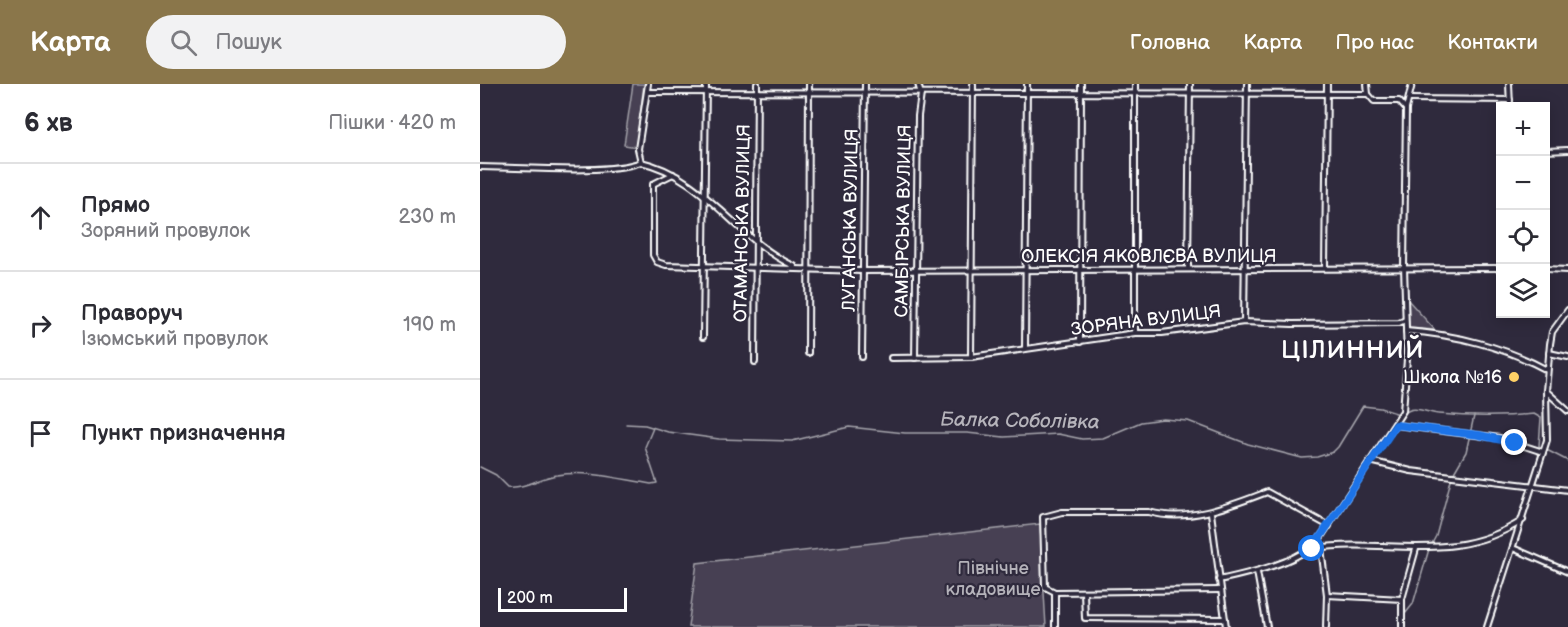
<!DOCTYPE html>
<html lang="uk">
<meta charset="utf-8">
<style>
body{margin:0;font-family:"Balsamiq Sans",sans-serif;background:#f2f2f3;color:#2b2b33}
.controls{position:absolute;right:18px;top:18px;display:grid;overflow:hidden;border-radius:0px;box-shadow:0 3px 15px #0003}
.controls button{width:54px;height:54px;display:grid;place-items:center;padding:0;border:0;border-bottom:2px solid #e1e1e2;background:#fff;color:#2b2b33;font:30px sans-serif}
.scale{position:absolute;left:18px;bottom:15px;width:129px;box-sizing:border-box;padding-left:6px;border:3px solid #fff;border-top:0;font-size:16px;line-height:21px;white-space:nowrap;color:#fff;-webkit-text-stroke:4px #2f2a3d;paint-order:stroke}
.stop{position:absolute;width:18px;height:18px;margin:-14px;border:4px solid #1a73e8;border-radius:50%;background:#fff}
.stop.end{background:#1a73e8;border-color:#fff;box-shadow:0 2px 6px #0008}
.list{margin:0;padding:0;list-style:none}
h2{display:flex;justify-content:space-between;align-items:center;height:78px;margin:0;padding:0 24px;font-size:26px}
h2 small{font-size:20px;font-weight:400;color:#7c7c81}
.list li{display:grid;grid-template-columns:39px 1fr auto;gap:18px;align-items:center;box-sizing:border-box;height:108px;padding:0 24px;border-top:2px solid #e1e1e2}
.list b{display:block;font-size:22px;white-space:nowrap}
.list p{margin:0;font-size:20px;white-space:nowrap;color:#7c7c81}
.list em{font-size:20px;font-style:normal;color:#7c7c81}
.icon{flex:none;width:33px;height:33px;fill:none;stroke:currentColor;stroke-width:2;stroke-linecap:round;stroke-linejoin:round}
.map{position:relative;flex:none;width:1088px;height:543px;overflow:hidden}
header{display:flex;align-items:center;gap:36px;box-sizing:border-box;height:84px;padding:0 30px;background:#8a764a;color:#fff}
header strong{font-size:28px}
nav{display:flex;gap:33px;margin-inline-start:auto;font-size:21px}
.search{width:420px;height:54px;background:#f2f2f3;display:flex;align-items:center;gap:15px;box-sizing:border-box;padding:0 21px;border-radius:33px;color:#7c7c81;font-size:22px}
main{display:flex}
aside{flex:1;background:#fff}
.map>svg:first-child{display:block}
.green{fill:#464152;stroke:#a2a0a8;stroke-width:1.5}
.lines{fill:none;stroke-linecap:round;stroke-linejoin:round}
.stream{stroke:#a7a6ad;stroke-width:1.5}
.minor-casing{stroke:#fff;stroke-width:8}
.minor{stroke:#2f2a3d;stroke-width:4}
.route{stroke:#1a73e8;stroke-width:8}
.poi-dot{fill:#ffd166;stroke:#2f2a3d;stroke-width:2}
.labels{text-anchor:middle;stroke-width:4.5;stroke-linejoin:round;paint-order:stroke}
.street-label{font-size:18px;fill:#fff;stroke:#2f2a3d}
.poi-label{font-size:18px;fill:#fff;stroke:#2f2a3d;text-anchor:end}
.park-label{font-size:18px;fill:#b5b3ba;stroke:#2f2a3d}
.water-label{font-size:20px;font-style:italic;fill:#b6b4bb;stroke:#2f2a3d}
.district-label{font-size:24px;font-weight:bold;letter-spacing:1.5px;fill:#fff;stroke:#2f2a3d}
</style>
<header>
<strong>Карта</strong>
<div class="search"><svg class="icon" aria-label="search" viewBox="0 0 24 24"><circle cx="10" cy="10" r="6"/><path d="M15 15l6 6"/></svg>Пошук</div>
<nav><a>Головна</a><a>Карта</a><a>Про нас</a><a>Контакти</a></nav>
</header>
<main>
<aside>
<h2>6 хв<small>Пішки · 420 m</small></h2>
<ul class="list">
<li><svg class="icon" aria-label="ahead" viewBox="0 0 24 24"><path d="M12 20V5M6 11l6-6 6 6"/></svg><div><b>Прямо</b><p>Зоряний провулок</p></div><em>230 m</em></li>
<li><svg class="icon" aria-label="right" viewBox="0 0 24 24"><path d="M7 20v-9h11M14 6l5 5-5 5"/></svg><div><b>Праворуч</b><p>Ізюмський провулок</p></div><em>190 m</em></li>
<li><svg class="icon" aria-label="arrive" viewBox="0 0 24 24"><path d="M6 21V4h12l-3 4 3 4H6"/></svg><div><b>Пункт призначення</b></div></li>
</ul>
</aside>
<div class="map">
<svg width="1088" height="543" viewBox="0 0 1088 543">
<rect width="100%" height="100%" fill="#2f2a3d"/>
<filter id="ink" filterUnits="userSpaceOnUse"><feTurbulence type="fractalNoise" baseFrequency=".0167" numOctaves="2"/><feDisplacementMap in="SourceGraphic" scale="12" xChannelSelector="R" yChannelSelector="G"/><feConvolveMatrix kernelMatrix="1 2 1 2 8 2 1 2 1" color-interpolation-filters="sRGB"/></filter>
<g filter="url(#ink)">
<!-- green -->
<g class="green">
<polygon points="153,0 164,0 156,63 144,61"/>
<polygon points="928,216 955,246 929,244"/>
<polygon points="560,440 566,543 208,543 217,479"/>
</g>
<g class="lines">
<!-- stream -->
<g class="stream">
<path d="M924,330c9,-10 22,-1 35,0 31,3 64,3 95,0l7,4 -2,28 29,15"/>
<polyline points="146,340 165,341 188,348 239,355 312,357 369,343 425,349 487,349 524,353 578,350 602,355 623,354 661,338 683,335 708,337 768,360 822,374 837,373 853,368 858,363 883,322 900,324 919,330"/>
<path d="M0,383l16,8 12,12c16,2 33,-10 49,-12 32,-5 62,4 94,9l6,-1 -12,-36 8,-19"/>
<polyline points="924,543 925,530 933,520 949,465 956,452 972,392 986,368 994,332"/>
</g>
<defs>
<g id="minor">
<polyline points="887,0 888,10"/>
<polyline points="1029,0 1030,22"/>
<polyline points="167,8 888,10 894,17 919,17 926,25"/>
<polyline points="929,15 1030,16"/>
<polyline points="1066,67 1088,66"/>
<path d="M161,78c64,14 97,79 153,104"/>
<polyline points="161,78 158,65 168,0"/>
<path d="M0,83c39,0 128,8 161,-5"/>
<polyline points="193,90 173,100 173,171 177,178 186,181 381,187 1020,184"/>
<polyline points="845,183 847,0"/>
<polyline points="708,185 710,0"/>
<polyline points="1066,185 1088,186"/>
<polyline points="764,238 767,0"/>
<path d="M926,247c48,3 99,16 141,39"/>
<polyline points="655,249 655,0"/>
<polyline points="223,253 226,0"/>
<polyline points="600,258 601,0"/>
<polyline points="545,265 547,0"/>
<polyline points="328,269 329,0"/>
<polyline points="1069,269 1088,273"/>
<polyline points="382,273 385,0"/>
<polyline points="491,273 493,0"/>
<polyline points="411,274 491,273 655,249 682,249 764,238 812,240 919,239 925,236"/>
<polyline points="435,274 438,32 441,10 438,0"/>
<polyline points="275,278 277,0"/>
<polyline points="1066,307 1088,327"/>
<polyline points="916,341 1020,354 1063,368"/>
<polyline points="890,377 931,387 1088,406"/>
<polyline points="731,429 746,543"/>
<polyline points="841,464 847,511 846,543"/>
<polyline points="833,465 923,327 927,275 924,183 926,25 932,0"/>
<polyline points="1035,465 1088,488"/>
<polyline points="777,488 787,543"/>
<path d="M739,496c23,-5 45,-10 67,-19 9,-3 19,-11 29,-13 74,-10 139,17 208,-28"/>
<path d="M740,506l-165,2 -10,-5 -2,-70 19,-5h87c40,11 81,-6 118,-20l62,34"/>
<polyline points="575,508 575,543"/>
<polyline points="604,508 605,534 745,535"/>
<polyline points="847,511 922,515"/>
<polyline points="922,543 922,515 936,465"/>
<polyline points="1007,543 1067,356 1066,307 1070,260 1072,248 1088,226"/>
</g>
</defs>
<!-- minor casing -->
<use href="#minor" class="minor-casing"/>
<!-- minor -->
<use href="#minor" class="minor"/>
</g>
</g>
<g class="lines" filter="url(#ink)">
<!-- route -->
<polyline class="route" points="832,465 916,341 999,351 1035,359"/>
</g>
<!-- markers -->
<circle class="poi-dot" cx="1034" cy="293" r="6"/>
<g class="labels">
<!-- street labels -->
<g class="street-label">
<text transform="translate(370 136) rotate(-89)" y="6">ЛУГАНСЬКА ВУЛИЦЯ</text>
<text transform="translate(423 137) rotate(-89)" y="6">САМБІРСЬКА ВУЛИЦЯ</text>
<text transform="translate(262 139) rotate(-89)" y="6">ОТАМАНСЬКА ВУЛИЦЯ</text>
<text x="669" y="178">ОЛЕКСІЯ ЯКОВЛЄВА ВУЛИЦЯ</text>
<text transform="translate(666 236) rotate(-7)" y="6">ЗОРЯНА ВУЛИЦЯ</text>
</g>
<!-- poi labels -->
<g class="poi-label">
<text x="1022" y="299">Школа №16</text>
</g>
<!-- park labels -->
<g class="park-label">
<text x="513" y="490">Північне<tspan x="513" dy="21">кладовище</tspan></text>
</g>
<!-- water labels -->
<g class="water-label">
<text transform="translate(540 336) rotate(1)" y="7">Балка Соболівка</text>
</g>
<!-- district labels -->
<g class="district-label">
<text x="873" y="274">ЦІЛИННИЙ</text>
</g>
</g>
</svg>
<div class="controls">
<button>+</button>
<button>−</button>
<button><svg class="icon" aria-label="locate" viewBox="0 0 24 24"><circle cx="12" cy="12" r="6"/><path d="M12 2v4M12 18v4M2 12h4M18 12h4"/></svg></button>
<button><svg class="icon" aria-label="layers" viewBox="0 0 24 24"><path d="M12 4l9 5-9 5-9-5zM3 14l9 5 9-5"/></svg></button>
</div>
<div class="scale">200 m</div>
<div class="stop" style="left:832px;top:465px"></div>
<div class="stop end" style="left:1035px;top:359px"></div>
</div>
</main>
